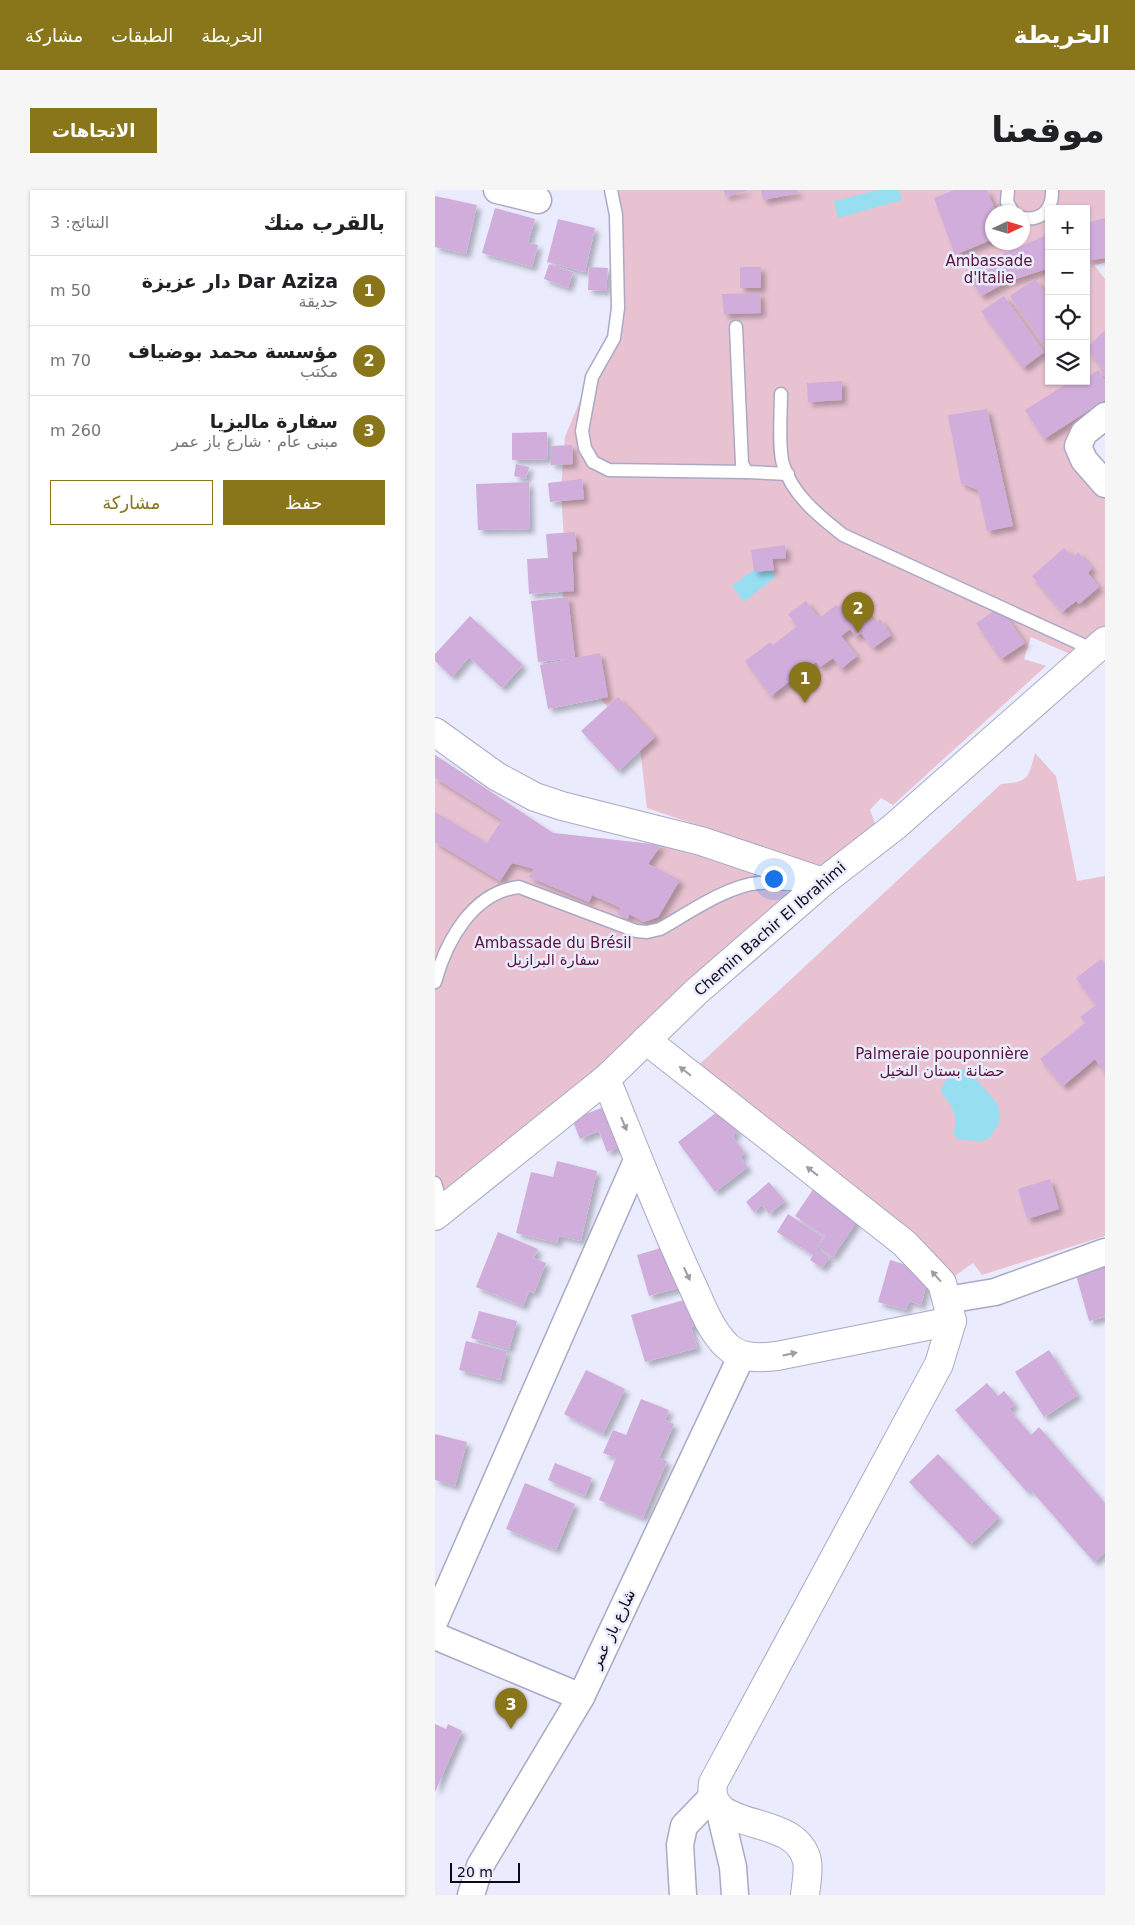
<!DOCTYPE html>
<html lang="ar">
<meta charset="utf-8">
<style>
body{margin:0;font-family:"DejaVu Sans","Noto Sans Arabic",sans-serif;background:#f6f6f6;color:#202124;direction:rtl}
.controls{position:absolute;right:15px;top:15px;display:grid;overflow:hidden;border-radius:0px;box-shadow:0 1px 4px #0004}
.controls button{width:45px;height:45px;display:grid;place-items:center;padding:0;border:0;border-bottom:1px solid #e0e0e0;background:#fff;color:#202124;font:25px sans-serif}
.compass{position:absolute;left:550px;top:15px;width:45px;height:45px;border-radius:50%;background:#fff;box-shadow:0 1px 4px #0004;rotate:86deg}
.scale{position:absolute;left:15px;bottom:12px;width:70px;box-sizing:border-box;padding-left:5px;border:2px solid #0b0b15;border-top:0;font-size:14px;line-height:18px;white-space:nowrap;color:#0b0b15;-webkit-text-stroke:4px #eaebfd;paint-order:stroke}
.you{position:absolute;left:338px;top:688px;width:18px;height:18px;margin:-12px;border:4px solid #fff;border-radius:50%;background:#1a73e8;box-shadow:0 0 0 8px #1a73e833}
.badge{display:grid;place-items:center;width:32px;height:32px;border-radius:50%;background:#89761a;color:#fff;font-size:16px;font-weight:700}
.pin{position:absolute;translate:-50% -41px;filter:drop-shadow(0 1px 2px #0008)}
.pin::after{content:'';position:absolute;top:26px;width:18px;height:15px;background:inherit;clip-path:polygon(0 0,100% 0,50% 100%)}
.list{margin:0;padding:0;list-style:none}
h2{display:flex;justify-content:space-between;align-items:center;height:65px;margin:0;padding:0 20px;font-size:21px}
h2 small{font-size:16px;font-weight:400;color:#757577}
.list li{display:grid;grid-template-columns:32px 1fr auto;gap:15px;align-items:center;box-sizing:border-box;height:70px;padding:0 20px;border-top:1px solid #e0e0e0}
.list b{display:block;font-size:19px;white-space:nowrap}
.list p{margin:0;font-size:16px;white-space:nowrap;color:#757577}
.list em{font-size:16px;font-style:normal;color:#757577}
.actions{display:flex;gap:10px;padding:15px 20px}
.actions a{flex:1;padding:11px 0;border:1px solid #89761a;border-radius:0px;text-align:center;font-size:18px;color:#89761a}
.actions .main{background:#89761a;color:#fff}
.icon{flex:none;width:28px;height:28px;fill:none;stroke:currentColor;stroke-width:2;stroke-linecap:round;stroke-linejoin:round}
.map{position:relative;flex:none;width:670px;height:1705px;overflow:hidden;direction:ltr;border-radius:0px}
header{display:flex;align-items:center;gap:30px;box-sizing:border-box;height:70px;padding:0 25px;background:#89761a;color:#fff}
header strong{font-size:24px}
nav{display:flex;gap:28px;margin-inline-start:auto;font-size:18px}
.intro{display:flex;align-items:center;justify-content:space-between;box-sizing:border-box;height:120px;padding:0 30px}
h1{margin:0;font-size:35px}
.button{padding:12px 22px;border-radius:0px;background:#89761a;color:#fff;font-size:18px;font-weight:700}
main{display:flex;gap:30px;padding:0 30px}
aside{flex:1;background:#fff;border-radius:0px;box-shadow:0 1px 4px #0004}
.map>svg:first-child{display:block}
.green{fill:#e9c2d1;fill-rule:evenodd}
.water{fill:#96def0}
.building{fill:#d1addc;filter:url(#shadow)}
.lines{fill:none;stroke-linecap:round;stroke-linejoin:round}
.service-casing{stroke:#a9a9c5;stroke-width:15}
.minor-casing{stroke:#a9a9c5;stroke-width:29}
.tertiary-casing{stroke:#a9a9c5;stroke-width:30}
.secondary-casing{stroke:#a9a9c5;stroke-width:30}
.service{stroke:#fff;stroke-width:12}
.minor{stroke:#fff;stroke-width:26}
.tertiary{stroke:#fff;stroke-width:28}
.secondary{stroke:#fff;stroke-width:28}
.oneway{fill:#9d9da1}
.labels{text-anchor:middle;stroke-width:5;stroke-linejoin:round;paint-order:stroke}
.park-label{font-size:15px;fill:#5a1539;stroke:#eaebfd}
.street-label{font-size:15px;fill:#0b0b15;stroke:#eaebfd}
</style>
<header>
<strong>الخريطة</strong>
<nav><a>الخريطة</a><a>الطبقات</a><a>مشاركة</a></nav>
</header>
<div class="intro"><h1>موقعنا</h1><a class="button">الاتجاهات</a></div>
<main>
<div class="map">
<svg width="670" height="1705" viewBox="0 0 670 1705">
<defs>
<filter id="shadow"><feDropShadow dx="4.5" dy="4.5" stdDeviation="2.5" flood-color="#0004"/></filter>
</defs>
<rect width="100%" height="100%" fill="#eaebfd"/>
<!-- green -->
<g class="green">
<path d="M171,0h499v73l-11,2 11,14v131l-42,36 42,51v129l-35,28 -39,-17 -7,22 22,7 -153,139 -12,-7 -11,12 5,13 -50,46 -178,-61 -8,-68 -70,-74 -7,-79 2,-46 -3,-53 4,-51 47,-114 1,-93zM614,19h37v172h-37zM558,22h30v30h-30z"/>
<path d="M600,563l21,23 21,105 28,-5v360l-123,39 -9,-12 -21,15 -263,-204 312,-290c29,-2 27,-6 34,-31z"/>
<polygon points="0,565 118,643 226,655 349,685 353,708 182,862 0,1008"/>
</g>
<!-- water -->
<g class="water">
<polygon points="443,0 464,0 467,10 403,28 399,11"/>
<polygon points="329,372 341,386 309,412 297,396"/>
<path d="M527,879l7,2 27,31 4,10 -1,11 -9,15 -8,3 -23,-1 -7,-7 2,1c3,-22 0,-25 -13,-42 1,-12 11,-18 21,-23z"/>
</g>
<!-- building -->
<g class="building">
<polygon points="289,0 312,0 312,1 290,6"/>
<polygon points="326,0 362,0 363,3 328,10"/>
<polygon points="519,0 552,0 561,22 558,22 558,49 520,65 499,8"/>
<polygon points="0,6 42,15 31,64 0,57"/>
<polygon points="60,18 100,29 93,53 103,55 97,77 47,63"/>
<polygon points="670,28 670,68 651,71 651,33"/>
<polygon points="123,29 160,38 150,82 112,72"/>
<polygon points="614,44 614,78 572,92 546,106 532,83 563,66"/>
<polygon points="114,74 138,82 133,98 109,89"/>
<polygon points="154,77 173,78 171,101 153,100"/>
<rect x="305" y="77" width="21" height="21"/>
<polygon points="600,89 614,108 614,162 575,106"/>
<polygon points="325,103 326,123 289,124 287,104"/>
<polygon points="569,106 609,162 588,178 546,121"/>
<polygon points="670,140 670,187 665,180 667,178 651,159"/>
<polygon points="663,180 670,190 670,210 609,249 590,220 636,191 639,195 645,191 651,191 651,188"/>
<polygon points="407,191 407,210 373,212 372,193"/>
<polygon points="552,219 578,336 552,341 543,300 526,293 513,225"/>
<polygon points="112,242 113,269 77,270 77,243"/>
<polygon points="137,255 138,274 116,275 116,256"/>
<polygon points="81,274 94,277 91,289 79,286"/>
<polygon points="147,289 149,309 115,312 113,293"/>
<polygon points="94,292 95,339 43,340 41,294"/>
<polygon points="140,342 142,361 137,362 139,401 94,404 92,369 113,368 111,344"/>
<polygon points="350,355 351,368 337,369 339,380 319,382 316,360"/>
<polygon points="629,358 638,367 643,362 657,378 653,383 664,397 644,414 641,411 627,422 597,386"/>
<polygon points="133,407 140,468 103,472 96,411"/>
<polygon points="415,408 426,423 430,420 440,433 445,429 456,445 438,458 426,443 421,447 415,439 406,446 422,466 406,479 398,468 385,477 381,472 365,484 373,495 363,502 355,491 336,506 310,471 335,452 338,455 362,436 353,424 371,411 384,428 401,415 403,417"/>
<polygon points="565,417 590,453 566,469 541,433"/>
<polygon points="35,426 88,475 67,498 34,467 17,487 0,471 0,464"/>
<polygon points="165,463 173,507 113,519 105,475"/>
<polygon points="183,507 220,547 183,581 146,541"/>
<polygon points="0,565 118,643 226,655 213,674 245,690 223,727 209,732 194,724 193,729 182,724 186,718 157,705 154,712 94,687 99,679 77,673 65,691 0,652 0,622 52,653 67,630 0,588"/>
<polygon points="666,769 670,774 670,883 660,869 628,896 605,869 650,833 645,827 661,815 641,788"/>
<polygon points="177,914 193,954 172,962 164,941 145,949 137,929"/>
<polygon points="286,919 303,942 297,946 310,963 305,967 313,977 280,1002 243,952"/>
<polygon points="122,971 162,981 146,1051 124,1046 122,1053 81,1043 96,982 118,987"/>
<polygon points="615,989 624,1019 592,1029 583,999"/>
<polygon points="334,992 350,1011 334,1024 327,1015 319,1022 311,1012"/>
<polygon points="381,995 426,1025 398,1067 383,1057 390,1046 360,1026"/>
<polygon points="353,1024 388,1047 381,1058 395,1067 387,1078 375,1070 378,1065 342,1042"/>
<polygon points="63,1042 103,1059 99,1068 111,1073 99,1103 94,1101 88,1116 41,1097"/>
<polygon points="236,1055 248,1097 214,1106 202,1065"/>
<polygon points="455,1070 495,1082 486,1115 474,1111 471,1120 443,1112"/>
<polygon points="670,1076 670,1127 654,1131 641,1085"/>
<polygon points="256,1108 263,1136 256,1137 262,1158 210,1172 196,1125"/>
<polygon points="44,1121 82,1131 74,1159 36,1148"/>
<polygon points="31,1151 72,1161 65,1190 24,1180"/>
<polygon points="614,1160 643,1205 609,1227 580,1182"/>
<polygon points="151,1180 190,1199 168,1244 129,1224"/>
<polygon points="552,1193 563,1206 569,1201 580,1214 574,1219 596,1245 604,1237 670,1313 670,1362 659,1372 595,1299 592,1302 520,1220"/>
<polygon points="206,1209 234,1220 230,1230 239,1234 224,1268 232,1271 208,1328 164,1310 181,1268 168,1263 178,1240 191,1245"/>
<polygon points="0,1244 32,1252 20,1296 0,1290"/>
<polygon points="503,1264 564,1327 535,1355 474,1292"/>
<polygon points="120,1273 157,1288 150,1306 113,1290"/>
<polygon points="90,1293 140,1314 121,1360 71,1339"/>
<polygon points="0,1534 11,1539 13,1534 27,1541 0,1602"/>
</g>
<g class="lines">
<defs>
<g id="service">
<polyline points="176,0 181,25 183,118 179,148 157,187 147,241 150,258 158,272 174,280 312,282"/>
<polyline points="573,0 572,12 578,22"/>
<path d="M588,28c19,3 30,-9 29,-28"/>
<polyline points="301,137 307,274 312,282 353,284"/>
<path d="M346,204c0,18 -3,54 2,70 9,31 36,52 60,71l238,109 11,7"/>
<path d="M0,792c11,-41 38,-90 84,-95l117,44 11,1 13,-3c27,-15 68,-44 99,-46 15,-1 29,2 47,1"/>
<polyline points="0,993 8,1020"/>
</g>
<g id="minor">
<polyline points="62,0 103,10"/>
<polyline points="670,226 649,243 643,256 649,270 670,294"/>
<polyline points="512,1110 560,1102 670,1062"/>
<polyline points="0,1430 203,968"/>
<polyline points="0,1446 146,1507"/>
<polyline points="284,1618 298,1677 300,1705"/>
<polyline points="36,1705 45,1676 146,1507 307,1165"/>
<polyline points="248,1705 245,1655 249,1636 278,1606"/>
</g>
<g id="tertiary">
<polyline points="0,542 61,586 100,607 127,616 266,651 388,692"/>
<path d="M211,850l258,203 24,25 14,15 10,38 -13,43 -226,419c-8,52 83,28 94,78 2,10 -1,23 -2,34"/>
<path d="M171,889c28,69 55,140 87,208 9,20 18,44 34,59 13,13 33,12 50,10l175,-35"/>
</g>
<polyline id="secondary" points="0,1026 171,889 261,802 388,692 459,637 670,451"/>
</defs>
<!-- service casing -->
<use href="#service" class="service-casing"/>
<!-- minor casing -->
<use href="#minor" class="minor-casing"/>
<!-- tertiary casing -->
<use href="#tertiary" class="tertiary-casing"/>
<!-- secondary casing -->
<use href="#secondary" class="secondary-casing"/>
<!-- service -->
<use href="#service" class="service"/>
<!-- minor -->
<use href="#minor" class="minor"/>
<!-- tertiary -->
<use href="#tertiary" class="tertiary"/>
<!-- secondary -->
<use href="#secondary" class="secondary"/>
</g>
<!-- one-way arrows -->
<defs><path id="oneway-solid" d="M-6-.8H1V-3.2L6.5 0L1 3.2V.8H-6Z" transform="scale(1.25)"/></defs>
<g class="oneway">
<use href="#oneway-solid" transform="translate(250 881) rotate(-142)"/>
<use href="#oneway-solid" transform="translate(189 934) rotate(67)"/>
<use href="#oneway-solid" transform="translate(377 981) rotate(-142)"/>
<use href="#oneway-solid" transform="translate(252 1084) rotate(65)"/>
<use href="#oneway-solid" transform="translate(501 1086) rotate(-132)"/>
<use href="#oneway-solid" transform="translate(355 1164) rotate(-12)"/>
</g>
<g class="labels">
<!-- park labels -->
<g class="park-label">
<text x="554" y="76">Ambassade<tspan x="554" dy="17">d'Italie</tspan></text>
<text x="118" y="758">Ambassade du Brésil<tspan x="118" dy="17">سفارة البرازيل</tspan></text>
<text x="507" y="869">Palmeraie pouponnière<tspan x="507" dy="17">حضانة بستان النخيل</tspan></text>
</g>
<!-- street labels -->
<g class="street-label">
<text transform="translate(335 739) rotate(-41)" y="5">Chemin Bachir El Ibrahimi</text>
<text transform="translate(178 1439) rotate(-65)" y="5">شارع باز عمر</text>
</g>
</g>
</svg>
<div class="controls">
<button>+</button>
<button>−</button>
<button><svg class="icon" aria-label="locate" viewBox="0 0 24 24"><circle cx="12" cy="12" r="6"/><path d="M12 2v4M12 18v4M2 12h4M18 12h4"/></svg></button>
<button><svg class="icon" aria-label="layers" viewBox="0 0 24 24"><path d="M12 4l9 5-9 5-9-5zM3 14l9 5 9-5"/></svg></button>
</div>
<svg class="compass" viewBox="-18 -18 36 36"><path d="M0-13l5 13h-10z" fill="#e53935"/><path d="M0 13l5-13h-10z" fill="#757577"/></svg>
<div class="scale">20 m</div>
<div class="you"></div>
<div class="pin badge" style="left:370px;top:513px">1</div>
<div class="pin badge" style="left:423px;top:443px">2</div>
<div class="pin badge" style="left:76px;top:1539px">3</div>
</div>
<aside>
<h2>بالقرب منك<small>النتائج: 3</small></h2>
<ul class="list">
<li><span class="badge">1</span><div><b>Dar Aziza دار عزيزة</b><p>حديقة</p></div><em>50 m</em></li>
<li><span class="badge">2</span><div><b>مؤسسة محمد بوضياف</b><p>مكتب</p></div><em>70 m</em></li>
<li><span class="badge">3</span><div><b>سفارة ماليزيا</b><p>مبنى عام · شارع باز عمر</p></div><em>260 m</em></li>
</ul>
<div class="actions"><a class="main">حفظ</a><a>مشاركة</a></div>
</aside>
</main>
